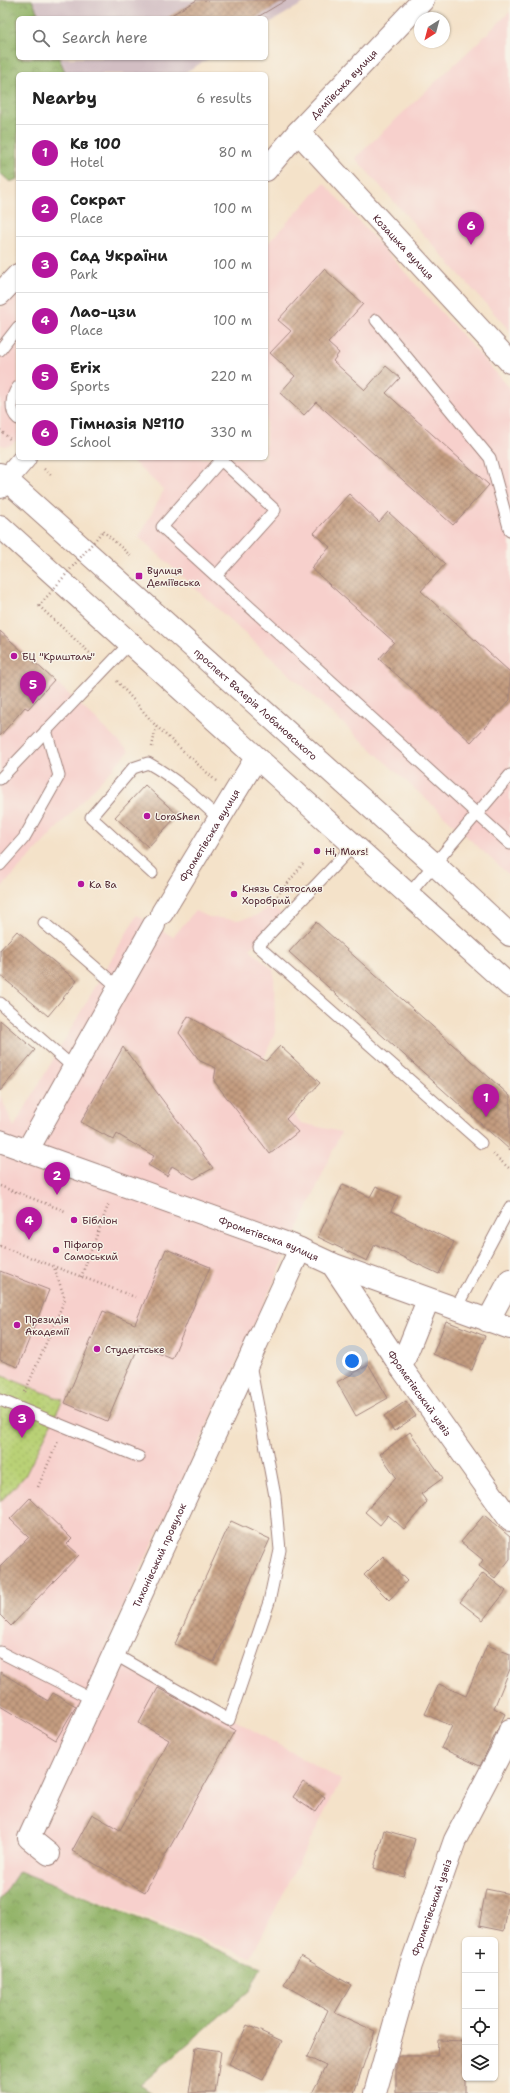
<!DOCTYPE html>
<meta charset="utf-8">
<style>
body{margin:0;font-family:"Shantell Sans",sans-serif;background:#f2f2f2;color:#222}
.controls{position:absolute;right:12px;bottom:12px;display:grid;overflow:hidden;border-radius:6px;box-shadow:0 1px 3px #0004}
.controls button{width:36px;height:36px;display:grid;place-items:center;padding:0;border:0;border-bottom:1px solid #e0e0e0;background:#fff;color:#222;font:20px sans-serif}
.compass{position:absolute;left:414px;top:12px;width:36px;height:36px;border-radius:50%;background:#fff;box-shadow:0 1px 3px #0004;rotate:216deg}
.you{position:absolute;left:352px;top:1361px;width:14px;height:14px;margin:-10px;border:3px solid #fff;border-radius:50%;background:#1a73e8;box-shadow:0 0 0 6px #1a73e833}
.badge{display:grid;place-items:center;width:26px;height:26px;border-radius:50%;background:#b5179e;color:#fff;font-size:13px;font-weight:700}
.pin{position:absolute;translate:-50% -33px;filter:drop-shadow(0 1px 2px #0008)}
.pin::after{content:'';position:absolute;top:21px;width:14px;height:12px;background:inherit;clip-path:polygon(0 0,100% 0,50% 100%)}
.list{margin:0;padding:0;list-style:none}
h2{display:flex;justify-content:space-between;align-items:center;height:52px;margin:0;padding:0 16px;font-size:17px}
h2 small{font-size:13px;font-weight:400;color:#767676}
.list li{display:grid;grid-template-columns:26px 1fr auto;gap:12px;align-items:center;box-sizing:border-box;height:56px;padding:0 16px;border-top:1px solid #e0e0e0}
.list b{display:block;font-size:15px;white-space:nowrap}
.list p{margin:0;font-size:13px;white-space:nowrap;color:#767676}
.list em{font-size:13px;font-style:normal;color:#767676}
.icon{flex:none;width:22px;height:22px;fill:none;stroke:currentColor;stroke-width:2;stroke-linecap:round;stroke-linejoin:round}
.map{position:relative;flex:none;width:510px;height:2093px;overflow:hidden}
.search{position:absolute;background:#fff;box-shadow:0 1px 3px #0004;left:16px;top:16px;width:252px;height:44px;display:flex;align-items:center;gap:10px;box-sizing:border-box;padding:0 14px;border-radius:6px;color:#767676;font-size:15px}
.panel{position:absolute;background:#fff;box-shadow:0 1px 3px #0004;left:16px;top:72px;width:252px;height:388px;border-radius:6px}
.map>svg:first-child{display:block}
.built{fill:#f7d0cc}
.industrial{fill:#d2bec3}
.forest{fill:url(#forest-crowns);stroke:#6e6949}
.park{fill:url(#park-dots);stroke:#827850}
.building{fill:url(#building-cross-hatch)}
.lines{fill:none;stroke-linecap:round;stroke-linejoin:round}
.service-casing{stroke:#9f807a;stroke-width:13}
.minor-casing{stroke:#9f807a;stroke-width:24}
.tertiary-casing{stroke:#9f807a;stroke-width:24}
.primary-casing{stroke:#9f807a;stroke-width:24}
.path{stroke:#9f807a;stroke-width:2.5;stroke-dasharray:1 3;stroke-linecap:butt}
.service{stroke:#fff;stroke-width:11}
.minor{stroke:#fff;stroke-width:22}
.tertiary{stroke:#fff;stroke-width:22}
.primary{stroke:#fff;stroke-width:22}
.path-bridge{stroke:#9f807a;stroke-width:2.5;stroke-dasharray:1 3;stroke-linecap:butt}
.poi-dot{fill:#b5179e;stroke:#f7f3e8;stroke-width:1.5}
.labels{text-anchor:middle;stroke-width:3;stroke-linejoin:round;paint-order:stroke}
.street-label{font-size:10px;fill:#4a1f2b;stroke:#f7f3e8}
.poi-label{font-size:10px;fill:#4a1f2b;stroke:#f7f3e8;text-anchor:start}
</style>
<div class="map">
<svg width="510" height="2093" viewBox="0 0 510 2093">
<defs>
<pattern id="forest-crowns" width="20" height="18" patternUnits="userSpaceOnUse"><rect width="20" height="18" fill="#92b367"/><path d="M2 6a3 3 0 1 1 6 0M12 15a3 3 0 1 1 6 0" fill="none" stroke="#799155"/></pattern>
<pattern id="park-dots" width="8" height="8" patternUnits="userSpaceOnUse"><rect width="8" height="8" fill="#b9d176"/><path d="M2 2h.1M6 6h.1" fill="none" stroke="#a1b366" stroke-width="1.8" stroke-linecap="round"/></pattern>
<pattern id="building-cross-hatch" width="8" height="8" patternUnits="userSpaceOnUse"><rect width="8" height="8" fill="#c49d80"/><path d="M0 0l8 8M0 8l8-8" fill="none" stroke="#a17f69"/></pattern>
</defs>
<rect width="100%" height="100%" fill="#f7f3e8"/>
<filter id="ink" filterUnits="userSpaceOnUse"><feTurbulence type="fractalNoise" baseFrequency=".025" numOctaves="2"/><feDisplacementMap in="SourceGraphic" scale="8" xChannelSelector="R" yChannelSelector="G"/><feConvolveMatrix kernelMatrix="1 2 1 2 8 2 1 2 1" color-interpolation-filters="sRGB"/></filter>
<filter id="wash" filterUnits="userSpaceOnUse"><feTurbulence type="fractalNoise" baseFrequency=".012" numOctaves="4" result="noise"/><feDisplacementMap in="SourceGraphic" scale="16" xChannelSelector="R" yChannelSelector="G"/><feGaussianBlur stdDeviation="0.9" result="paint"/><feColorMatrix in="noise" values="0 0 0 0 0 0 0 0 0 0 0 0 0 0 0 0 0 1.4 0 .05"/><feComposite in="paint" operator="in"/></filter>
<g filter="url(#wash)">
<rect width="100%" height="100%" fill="#f4e2c9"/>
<!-- built -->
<g class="built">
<polygon points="510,12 510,331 355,158"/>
<polygon points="324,183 510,388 510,876 139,537 164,490 129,458 266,458 266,245"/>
<polygon points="18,289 18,439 11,445 4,446 0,444 0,309"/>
<polygon points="0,629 129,751 0,889"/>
<polygon points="272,906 282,914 250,949 274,971 275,1032 258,1073 301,1123 341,1132 291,1245 105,1647 341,1780 251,1957 19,1871 0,1900 0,1095 14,1127 137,915 173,937 195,911 209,917 238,920 255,916"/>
</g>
<!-- industrial -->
<g class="industrial">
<polygon points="23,0 309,0 266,25 266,18 33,18"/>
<polygon points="54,58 210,58 182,74 63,74"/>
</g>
<!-- forest -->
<g class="forest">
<polygon points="0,0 32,0 40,18 18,18 18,58 59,58 66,74 18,74 18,179 10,182 0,173"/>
<polygon points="19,1871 261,1967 250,1990 140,2085 152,2093 0,2093 0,1900"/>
</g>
<!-- park -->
<polygon class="park" points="0,1375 63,1400 25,1476 0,1502"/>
<g id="blocks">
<!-- building -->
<g class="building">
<polygon points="197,0 286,0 256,18 166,18"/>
<polygon points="324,269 363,304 328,343 339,353 333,361 365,390 386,366 400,378 386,393 489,485 453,525 316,402 304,415 280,393 295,376 270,353 291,331 278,320"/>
<polygon points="349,494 379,522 388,512 445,564 421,591 510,672 510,700 471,742 379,659 394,642 311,568 330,547 314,533"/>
<polygon points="0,631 54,680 28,709 25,707 0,736"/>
<polygon points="145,785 178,815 148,847 115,817"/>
<polygon points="316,922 510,1096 510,1150 289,952"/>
<polygon points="17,931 77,981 48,1016 0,975 0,950"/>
<polygon points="188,1016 266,1061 280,1046 320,1083 286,1119 298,1132 270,1154 214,1081 216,1068 200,1061 179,1033"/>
<polygon points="0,1020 35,1050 0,1091"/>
<polygon points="123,1047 213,1168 194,1179 172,1166 167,1176 148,1165 154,1156 117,1134 114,1140 81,1122"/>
<polygon points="343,1184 370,1197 376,1186 398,1196 391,1211 454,1242 439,1274 375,1244 367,1261 318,1237"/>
<polygon points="166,1249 210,1267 172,1359 139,1345 107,1421 65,1403 103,1311 135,1324"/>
<polygon points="0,1271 49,1290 18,1367 0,1360"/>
<polygon points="446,1321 485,1336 472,1370 433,1354"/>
<polygon points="369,1365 388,1398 356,1416 337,1382"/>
<polygon points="406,1401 416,1416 394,1431 384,1416"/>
<polygon points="410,1432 443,1478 421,1494 427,1502 404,1529 388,1515 380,1525 365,1512 396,1477 380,1454"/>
<polygon points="30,1498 72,1539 67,1544 79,1555 11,1626 0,1615 0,1567 29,1537 10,1519"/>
<polygon points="484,1515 510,1537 510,1559 495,1578 479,1566 483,1560 461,1542"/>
<polygon points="231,1521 270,1539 214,1662 175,1644"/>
<polygon points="383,1556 407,1581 389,1600 364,1575"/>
<polygon points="483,1573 506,1591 483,1620 460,1602"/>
<polygon points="487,1645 510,1654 510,1669 494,1708 505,1714 480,1766 441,1748 452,1726 425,1714 439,1684 466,1696"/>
<polygon points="0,1672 48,1701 53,1693 76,1706 56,1740 0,1706"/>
<polygon points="158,1688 235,1730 145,1892 72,1851 92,1814 120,1830 169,1740 139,1723"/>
<polygon points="303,1782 325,1797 315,1812 293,1797"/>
<polygon points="384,1830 415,1839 404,1877 374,1868"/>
<polygon points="486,1889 510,1894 504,1931 479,1926"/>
<polygon points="301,1956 351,1985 335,2013 375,2031 354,2093 312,2093 326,2066 307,2057 328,2010 284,1985"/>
<polygon points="247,2025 282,2041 263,2080 229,2064"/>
<polygon points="438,2040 465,2041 465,2093 396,2093 396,2064 398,2056 437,2056"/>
<polygon points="196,2047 221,2051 215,2093 189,2093"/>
</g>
</g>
</g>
<g filter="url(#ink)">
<use href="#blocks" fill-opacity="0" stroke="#9f807a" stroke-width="1"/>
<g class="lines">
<defs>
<g id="service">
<polyline points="376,320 490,458 510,531"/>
<polyline points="0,350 18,327"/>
<path d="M18,387c-7,9 -9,24 0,32"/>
<polyline points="216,576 275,510 221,460 162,527 510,844"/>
<polyline points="0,779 129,644"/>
<polyline points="354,845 258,946 481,1143"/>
<polyline points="0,865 24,838 59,776 46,730"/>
<path d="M152,873l-61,-56 42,-49 15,-5c27,15 49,35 71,56"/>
<polyline points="409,894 510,775"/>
<polyline points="44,923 119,988"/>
<polyline points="0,1003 74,1068"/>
<polyline points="455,1310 510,1207"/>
<polyline points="0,1400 139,1457"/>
<polyline points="0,1652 92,1699"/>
<polyline points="114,1654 229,1720 269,1602 280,1550 275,1496 250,1364"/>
</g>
<g id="minor">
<path id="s1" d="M298,132l212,230"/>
<path id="s2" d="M162,913l94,-155"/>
<path id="s3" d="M0,1141l291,104 41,19 178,64"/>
<polyline points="27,1151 154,925"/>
<path id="s4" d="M332,1264l69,103 109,153"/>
<polyline points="488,1321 510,1280"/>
<polyline points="401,1367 428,1300"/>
<path id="s5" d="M49,1854l-20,-16 271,-589"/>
<path id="s6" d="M375,2093l36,-128 44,-125 49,-94 6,-16"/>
</g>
<g id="tertiary">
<path id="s7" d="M266,170l32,-38 125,-132"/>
<polyline points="0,294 18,275"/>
<polyline points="0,487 25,458"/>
</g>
<g id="primary">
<path id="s8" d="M0,474l433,389 77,72"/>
<polyline points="0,526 510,986"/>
</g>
</defs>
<!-- service casing -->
<use href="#service" class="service-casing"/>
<!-- minor casing -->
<use href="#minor" class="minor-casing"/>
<!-- tertiary casing -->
<use href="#tertiary" class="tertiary-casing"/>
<!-- primary casing -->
<use href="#primary" class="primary-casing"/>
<!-- path -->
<g class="path">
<polyline points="0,430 11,440"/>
<polyline points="44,469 51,475"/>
<polyline points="103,531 131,556"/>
<polyline points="39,606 94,657"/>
<polyline points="117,681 156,726 216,781"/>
<polyline points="152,747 156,727"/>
<polyline points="275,899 303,864"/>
<polyline points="493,1154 510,1169"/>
<polyline points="0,1186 65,1211"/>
<polyline points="0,1246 135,1297"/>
<polyline points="81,1277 109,1203"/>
<polyline points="25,1392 65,1299 54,1267"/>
<polyline points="38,1487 58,1441"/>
</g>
<!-- service -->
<use href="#service" class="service"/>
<!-- minor -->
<use href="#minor" class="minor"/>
<!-- tertiary -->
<use href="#tertiary" class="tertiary"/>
<!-- primary -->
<use href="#primary" class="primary"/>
<!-- path-bridge -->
<polyline class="path-bridge" points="39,606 103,531"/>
</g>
</g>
<!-- markers -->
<g class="poi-dot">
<rect x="135" y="572" width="8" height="8" rx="2"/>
<circle cx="14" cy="656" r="4"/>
<circle cx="147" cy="816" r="4"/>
<circle cx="317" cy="851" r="4"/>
<circle cx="81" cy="884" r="4"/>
<circle cx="234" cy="894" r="4"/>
<circle cx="74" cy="1220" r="4"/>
<circle cx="56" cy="1250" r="4"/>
<circle cx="17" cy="1325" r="4"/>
<circle cx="97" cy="1349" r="4"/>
</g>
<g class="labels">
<!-- street labels -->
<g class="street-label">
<text dy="4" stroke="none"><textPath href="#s7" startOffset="116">Деміївська вулиця</textPath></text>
<text dy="4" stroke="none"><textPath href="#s1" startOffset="156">Козацька вулиця</textPath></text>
<text dy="4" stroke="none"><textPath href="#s8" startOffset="344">проспект Валерія Лобановського</textPath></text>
<text dy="4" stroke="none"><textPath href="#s2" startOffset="91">Фрометівська вулиця</textPath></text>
<text dy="4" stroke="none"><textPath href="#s3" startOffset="286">Фрометівська вулиця</textPath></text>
<text dy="4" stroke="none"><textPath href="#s4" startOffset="156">Фрометівський узвіз</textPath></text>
<text dy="4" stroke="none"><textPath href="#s5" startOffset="337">Тихонівський провулок</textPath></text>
<text dy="4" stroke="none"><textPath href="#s6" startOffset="194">Фрометівський узвіз</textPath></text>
</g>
<!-- poi labels -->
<g class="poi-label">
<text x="147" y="574">Вулиця<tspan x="147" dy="12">Деміївська</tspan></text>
<text x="22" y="660">БЦ "Кришталь"</text>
<text x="155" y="820">LoraShen</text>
<text x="325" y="855">Hi, Mars!</text>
<text x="89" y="888">Ка Ва</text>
<text x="242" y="892">Князь Святослав<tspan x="242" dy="12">Хоробрий</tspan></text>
<text x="82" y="1224">Бібліон</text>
<text x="64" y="1248">Піфагор<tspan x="64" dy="12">Самоський</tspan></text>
<text x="25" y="1323">Президія<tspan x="25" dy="12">Академії</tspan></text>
<text x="105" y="1353">Студентське</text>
</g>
</g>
</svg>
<div class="controls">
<button>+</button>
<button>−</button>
<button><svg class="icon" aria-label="locate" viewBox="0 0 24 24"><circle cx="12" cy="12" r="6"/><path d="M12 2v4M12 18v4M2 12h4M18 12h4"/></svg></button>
<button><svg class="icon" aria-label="layers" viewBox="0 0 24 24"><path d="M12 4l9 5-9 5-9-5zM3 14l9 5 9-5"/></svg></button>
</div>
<svg class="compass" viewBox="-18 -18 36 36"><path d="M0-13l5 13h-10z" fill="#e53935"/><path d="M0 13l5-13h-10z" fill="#767676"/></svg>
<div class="you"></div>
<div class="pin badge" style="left:486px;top:1117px">1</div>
<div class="pin badge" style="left:57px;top:1195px">2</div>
<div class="pin badge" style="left:22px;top:1438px">3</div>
<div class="pin badge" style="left:29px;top:1240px">4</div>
<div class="pin badge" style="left:33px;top:704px">5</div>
<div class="pin badge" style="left:471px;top:245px">6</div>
<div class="search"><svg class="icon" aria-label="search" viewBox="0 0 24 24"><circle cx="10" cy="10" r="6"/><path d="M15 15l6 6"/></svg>Search here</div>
<section class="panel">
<h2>Nearby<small>6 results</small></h2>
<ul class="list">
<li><span class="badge">1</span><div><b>Кв 100</b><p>Hotel</p></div><em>80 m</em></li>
<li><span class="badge">2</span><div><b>Сократ</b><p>Place</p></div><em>100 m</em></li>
<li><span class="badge">3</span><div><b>Сад України</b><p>Park</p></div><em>100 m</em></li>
<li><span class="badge">4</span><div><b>Лао-цзи</b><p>Place</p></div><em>100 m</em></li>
<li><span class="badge">5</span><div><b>Erix</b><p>Sports</p></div><em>220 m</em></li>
<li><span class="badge">6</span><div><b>Гімназія №110</b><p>School</p></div><em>330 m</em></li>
</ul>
</section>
</div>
